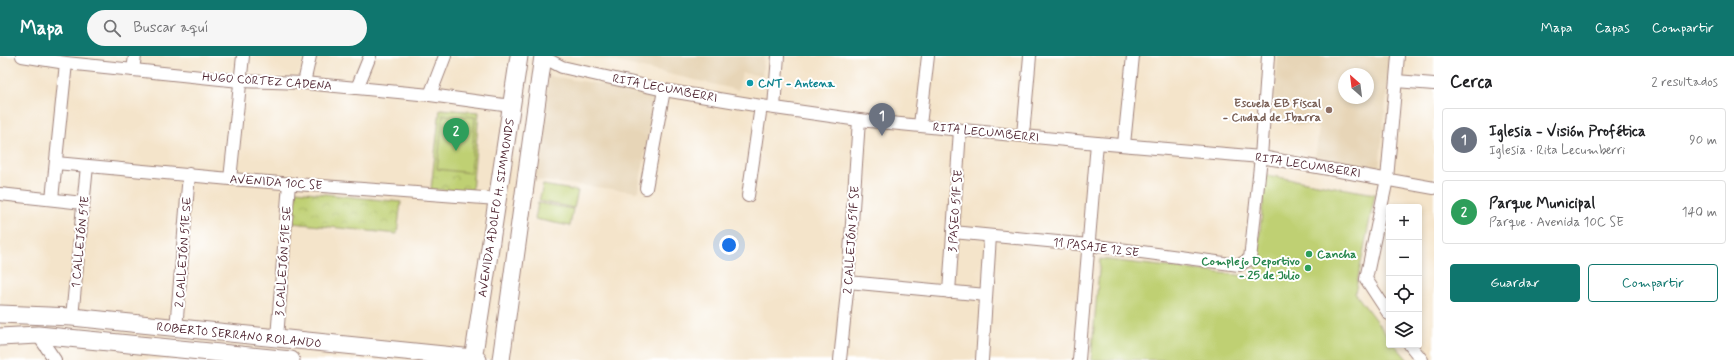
<!DOCTYPE html>
<html lang="es">
<meta charset="utf-8">
<style>
body{margin:0;font-family:Mynerve,sans-serif;background:#f6f6f6;color:#202124}
.controls{position:absolute;right:12px;bottom:12px;display:grid;overflow:hidden;border-radius:4px;box-shadow:0 2px 6px #0003}
.controls button{width:36px;height:36px;display:grid;place-items:center;padding:0;border:0;border-bottom:1px solid #e0e0e0;background:#fff;color:#202124;font:20px sans-serif}
.compass{position:absolute;left:1338px;top:12px;width:36px;height:36px;border-radius:50%;background:#fff;box-shadow:0 2px 6px #0003;rotate:332deg}
.you{position:absolute;left:729px;top:189px;width:14px;height:14px;margin:-10px;border:3px solid #fff;border-radius:50%;background:#1a73e8;box-shadow:0 0 0 6px #1a73e833}
.badge{display:grid;place-items:center;width:26px;height:26px;border-radius:50%;background:#0f766e;color:#fff;font-size:13px;font-weight:700}
.pin{position:absolute;translate:-50% -33px;filter:drop-shadow(0 1px 2px #0008)}
.pin::after{content:'';position:absolute;top:21px;width:14px;height:12px;background:inherit;clip-path:polygon(0 0,100% 0,50% 100%)}
.list{margin:0;padding:0;list-style:none}
h2{display:flex;justify-content:space-between;align-items:center;height:52px;margin:0;padding:0 16px;font-size:17px}
h2 small{font-size:13px;font-weight:400;color:#757577}
.list li{display:grid;grid-template-columns:26px 1fr auto;gap:12px;align-items:center;box-sizing:border-box;height:64px;margin:0 8px 8px;padding:0 8px;border:1px solid #e0e0e0;border-radius:4px}
.list b{display:block;font-size:15px;white-space:nowrap}
.list p{margin:0;font-size:13px;white-space:nowrap;color:#757577}
.list em{font-size:13px;font-style:normal;color:#757577}
.actions{display:flex;gap:8px;padding:12px 16px}
.actions a{flex:1;padding:9px 0;border:1px solid #0f766e;border-radius:4px;text-align:center;font-size:14px;color:#0f766e}
.actions .main{background:#0f766e;color:#fff}
.icon{flex:none;width:22px;height:22px;fill:none;stroke:currentColor;stroke-width:2;stroke-linecap:round;stroke-linejoin:round}
.map{position:relative;flex:none;width:1434px;height:304px;overflow:hidden}
header{display:flex;align-items:center;gap:24px;box-sizing:border-box;height:56px;padding:0 20px;background:#0f766e;color:#fff}
header strong{font-size:19px}
nav{display:flex;gap:22px;margin-inline-start:auto;font-size:14px}
.search{width:280px;height:36px;background:#f6f6f6;display:flex;align-items:center;gap:10px;box-sizing:border-box;padding:0 14px;border-radius:22px;color:#757577;font-size:15px}
main{display:flex}
aside{flex:1;background:#fff}
.map>svg:first-child{display:block}
.built{fill:#e7d5b7;fill-rule:evenodd}
.park{fill:url(#park-crowns);stroke:#84784f}
.pitch{fill:#bfd073;stroke:#84784f}
.lines{fill:none;stroke-linecap:round;stroke-linejoin:round}
.street-casing{stroke:#9f827a;stroke-width:14}
.secondary-casing{stroke:#9f827a;stroke-width:19}
.street{stroke:#fff;stroke-width:12}
.secondary{stroke:#fff;stroke-width:17}
.culture-dot{fill:#0f9aa8;stroke:#fff;stroke-width:1.5}
.education-dot{fill:#8d6e63;stroke:#fff;stroke-width:1.5}
.leisure-dot{fill:#2e9e5b;stroke:#fff;stroke-width:1.5}
.labels{text-anchor:middle;stroke-width:4;stroke-linejoin:round;paint-order:stroke}
.street-label{font-size:12px;fill:#4a1f2b;stroke:#fff}
.culture-label{font-size:12px;font-weight:bold;fill:#0d838f;stroke:#fff;text-anchor:start}
.education-label{font-size:12px;font-weight:bold;fill:#785e54;stroke:#fff;text-anchor:end}
.leisure-label{font-size:12px;font-weight:bold;fill:#27864d;stroke:#fff;text-anchor:start}
</style>
<header>
<strong>Mapa</strong>
<div class="search"><svg class="icon" aria-label="search" viewBox="0 0 24 24"><circle cx="10" cy="10" r="6"/><path d="M15 15l6 6"/></svg>Buscar aquí</div>
<nav><a>Mapa</a><a>Capas</a><a>Compartir</a></nav>
</header>
<main>
<div class="map">
<svg width="1434" height="304" viewBox="0 0 1434 304">
<defs>
<pattern id="park-crowns" width="20" height="18" patternUnits="userSpaceOnUse"><rect width="20" height="18" fill="#bfd073"/><path d="M2 6a3 3 0 1 1 6 0M12 15a3 3 0 1 1 6 0" fill="none" stroke="#a6b264"/></pattern>
</defs>
<rect width="100%" height="100%" fill="#fff"/>
<filter id="ink" filterUnits="userSpaceOnUse"><feTurbulence type="fractalNoise" baseFrequency=".025" numOctaves="2"/><feDisplacementMap in="SourceGraphic" scale="8" xChannelSelector="R" yChannelSelector="G"/><feConvolveMatrix kernelMatrix="1 2 1 2 8 2 1 2 1" color-interpolation-filters="sRGB"/></filter>
<filter id="wash" filterUnits="userSpaceOnUse"><feTurbulence type="fractalNoise" baseFrequency=".012" numOctaves="4" result="noise"/><feDisplacementMap in="SourceGraphic" scale="16" xChannelSelector="R" yChannelSelector="G"/><feGaussianBlur stdDeviation="0.9" result="paint"/><feColorMatrix in="noise" values="0 0 0 0 0 0 0 0 0 0 0 0 0 0 0 0 0 1.4 0 .05"/><feComposite in="paint" operator="in"/></filter>
<g filter="url(#wash)">
<rect width="100%" height="100%" fill="#f4e4ca"/>
<!-- built -->
<g class="built">
<polygon points="591,0 764,0 762,20 742,17 738,34"/>
<path d="M1278,0h113l-12,112 -64,-9 4,-31 -47,-7zM1344,18h24v24h-24z"/>
<polygon points="549,20 656,37 638,136 534,124"/>
</g>
<!-- park -->
<g class="park">
<polygon points="440,53 479,56 472,136 431,133"/>
<polygon points="296,135 401,146 397,178 292,167"/>
</g>
<!-- pitch -->
<g class="pitch">
<polygon points="443,59 475,61 471,117 437,113"/>
<polygon points="1266,119 1375,138 1355,237 1389,282 1389,289 1395,289 1408,304 1091,304 1100,203 1255,221"/>
<polygon points="543,129 578,135 574,152 539,145"/>
<polygon points="538,147 573,153 570,170 535,163"/>
</g>
</g>
<g filter="url(#ink)">
<g class="lines">
<defs>
<g id="street">
<polyline points="22,0 66,7 240,25 304,27 430,39 511,50"/>
<polyline points="541,0 562,11 664,34 761,50 859,64 1097,87 1261,101 1434,132"/>
<polyline points="133,14 135,0"/>
<polyline points="1396,25 1434,28"/>
<polyline points="304,27 310,0"/>
<polyline points="357,32 370,0"/>
<polyline points="430,39 445,0"/>
<polyline points="774,51 778,0"/>
<polyline points="920,69 928,0"/>
<polyline points="1023,79 1030,0"/>
<polyline points="1124,88 1133,0"/>
<polyline points="56,107 230,123 497,143"/>
<polyline points="230,123 243,0"/>
<polyline points="646,132 664,34"/>
<polyline points="0,138 83,147"/>
<polyline points="748,140 761,50"/>
<polyline points="52,143 66,7"/>
<polyline points="953,176 1089,189 1239,209 1250,203 1261,101 1268,0"/>
<polyline points="848,226 986,239"/>
<polyline points="949,236 960,74"/>
<polyline points="1389,258 1366,223 1387,123 1398,0"/>
<polyline points="72,261 87,110"/>
<polyline points="176,273 189,118"/>
<polyline points="38,279 55,304"/>
<polyline points="277,282 289,127"/>
<polyline points="1410,289 1422,304"/>
<polyline points="840,304 848,226 859,64"/>
<polyline points="982,304 990,180"/>
<polyline points="1079,304 1097,87"/>
</g>
<g id="secondary">
<polyline points="0,258 72,261 473,302 478,304"/>
<polyline points="0,281 38,279 291,304"/>
<polyline points="473,304 519,0"/>
<polyline points="501,304 543,0"/>
</g>
</defs>
<!-- street casing -->
<use href="#street" class="street-casing"/>
<!-- secondary casing -->
<use href="#secondary" class="secondary-casing"/>
<!-- street -->
<use href="#street" class="street"/>
<!-- secondary -->
<use href="#secondary" class="secondary"/>
</g>
</g>
<!-- markers -->
<circle class="culture-dot" cx="750" cy="27" r="4"/>
<circle class="education-dot" cx="1329" cy="54" r="4"/>
<g class="leisure-dot">
<circle cx="1309" cy="198" r="4"/>
<circle cx="1308" cy="212" r="4"/>
</g>
<g class="labels">
<!-- street labels -->
<g class="street-label">
<text transform="translate(267 25) rotate(4)" y="4">HUGO CORTEZ CADENA</text>
<text transform="translate(665 32) rotate(11)" y="4">RITA LECUMBERRI</text>
<text transform="translate(986 76) rotate(6)" y="4">RITA LECUMBERRI</text>
<text transform="translate(1308 109) rotate(9)" y="4">RITA LECUMBERRI</text>
<text transform="translate(276 126) rotate(4)" y="4">AVENIDA 10C SE</text>
<text transform="translate(496 152) rotate(-81)" y="4">AVENIDA ADOLFO H. SIMMONDS</text>
<text transform="translate(955 155) rotate(-86)" y="4">3 PASEO 51F SE</text>
<text transform="translate(851 184) rotate(-86)" y="4">2 CALLEJÓN 51F SE</text>
<text transform="translate(80 186) rotate(-84)" y="4">1 CALLEJÓN 51E</text>
<text transform="translate(1096 191) rotate(7)" y="4">11 PASAJE 12 SE</text>
<text transform="translate(183 196) rotate(-86)" y="4">2 CALLEJÓN 51E SE</text>
<text transform="translate(283 205) rotate(-86)" y="4">3 CALLEJÓN 51E SE</text>
<text transform="translate(239 279) rotate(6)" y="4">ROBERTO SERRANO ROLANDO</text>
</g>
<!-- culture labels -->
<g class="culture-label">
<text x="758" y="31">CNT - Antena</text>
</g>
<!-- education labels -->
<g class="education-label">
<text x="1321" y="51">Escuela EB Fiscal<tspan x="1321" dy="14">- Ciudad de Ibarra</tspan></text>
</g>
<!-- leisure labels -->
<g class="leisure-label">
<text x="1317" y="202">Cancha</text>
<text x="1300" y="209" text-anchor="end">Complejo Deportivo<tspan x="1300" dy="14">- 25 de Julio</tspan></text>
</g>
</g>
</svg>
<div class="controls">
<button>+</button>
<button>−</button>
<button><svg class="icon" aria-label="locate" viewBox="0 0 24 24"><circle cx="12" cy="12" r="6"/><path d="M12 2v4M12 18v4M2 12h4M18 12h4"/></svg></button>
<button><svg class="icon" aria-label="layers" viewBox="0 0 24 24"><path d="M12 4l9 5-9 5-9-5zM3 14l9 5 9-5"/></svg></button>
</div>
<svg class="compass" viewBox="-18 -18 36 36"><path d="M0-13l5 13h-10z" fill="#e53935"/><path d="M0 13l5-13h-10z" fill="#757577"/></svg>
<div class="you"></div>
<div class="pin badge" style="left:882px;top:80px;background:#6b7280">1</div>
<div class="pin badge" style="left:456px;top:95px;background:#2e9e5b">2</div>
</div>
<aside>
<h2>Cerca<small>2 resultados</small></h2>
<ul class="list">
<li><span class="badge" style="background:#6b7280">1</span><div><b>Iglesia - Visión Profética</b><p>Iglesia · Rita Lecumberri</p></div><em>90 m</em></li>
<li><span class="badge" style="background:#2e9e5b">2</span><div><b>Parque Municipal</b><p>Parque · Avenida 10C SE</p></div><em>140 m</em></li>
</ul>
<div class="actions"><a class="main">Guardar</a><a>Compartir</a></div>
</aside>
</main>
